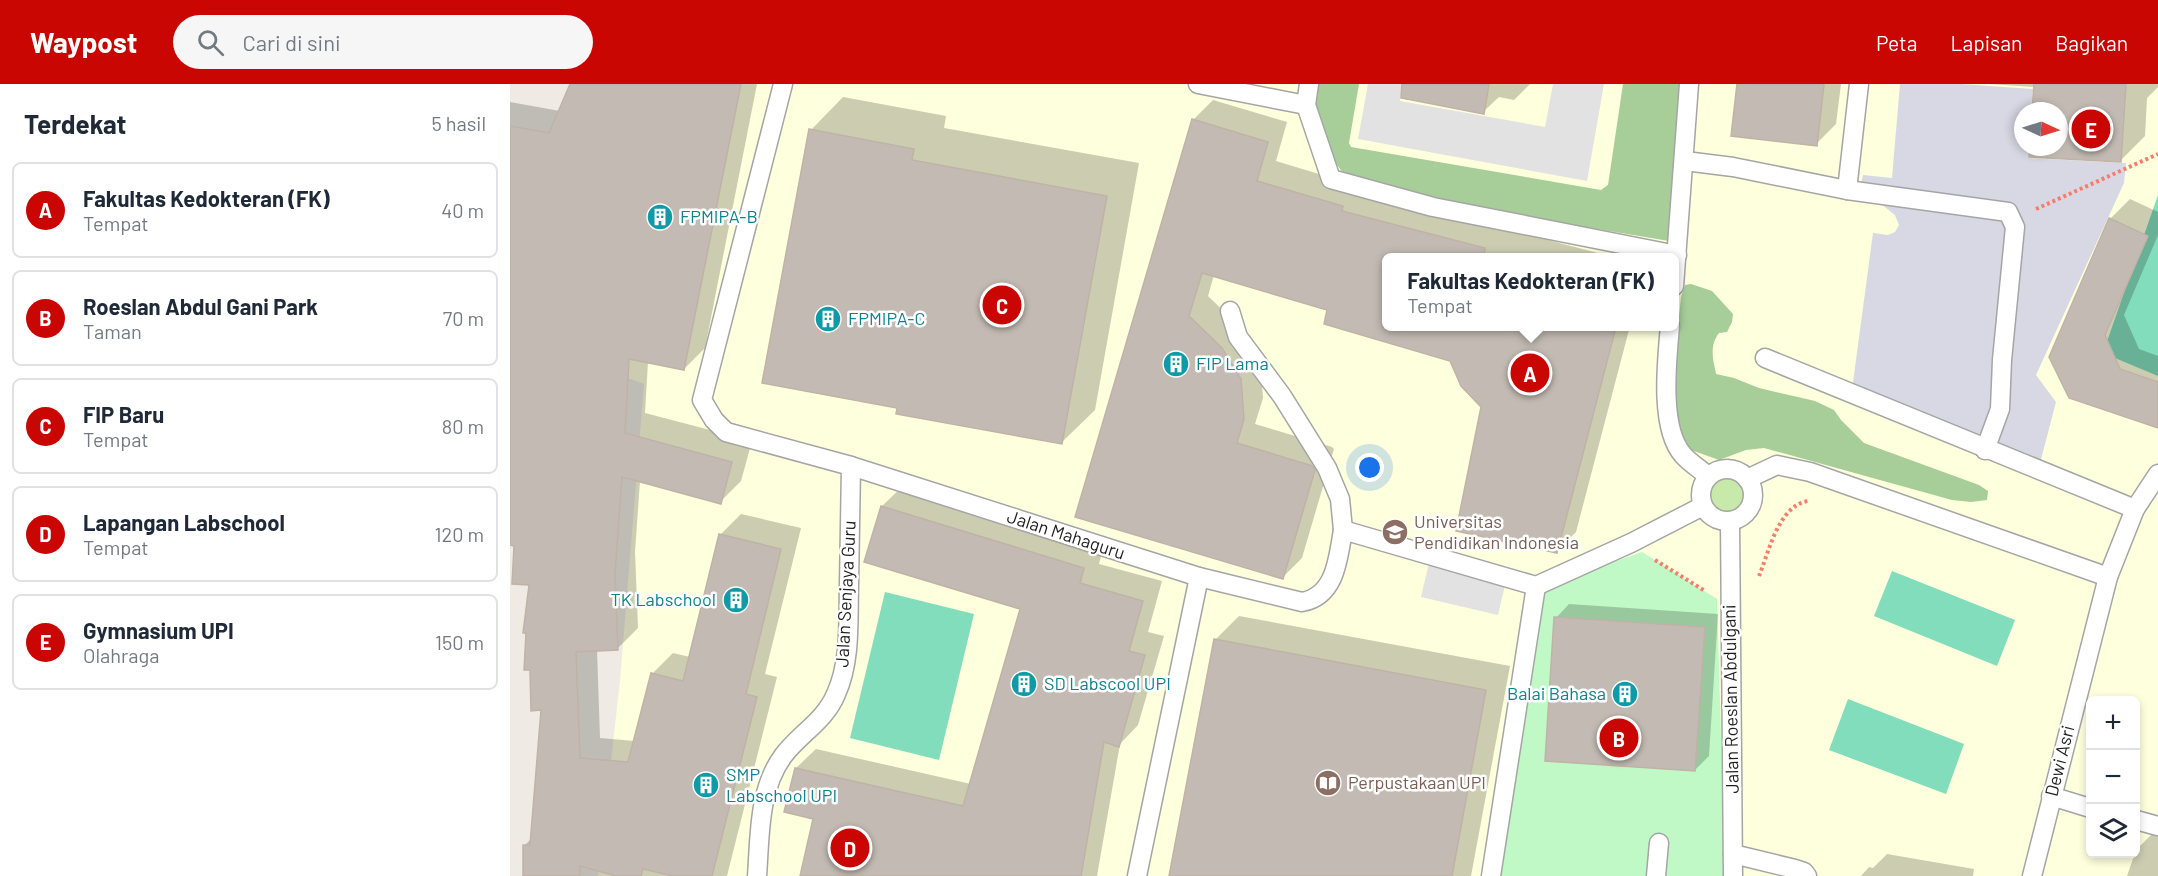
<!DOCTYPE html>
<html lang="id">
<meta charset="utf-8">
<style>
body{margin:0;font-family:Barlow,sans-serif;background:#f6f6f7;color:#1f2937}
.controls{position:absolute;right:18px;bottom:18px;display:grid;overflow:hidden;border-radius:9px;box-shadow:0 3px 9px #0003}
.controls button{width:54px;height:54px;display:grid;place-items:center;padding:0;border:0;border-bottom:2px solid #e0e1e3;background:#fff;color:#1f2937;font:30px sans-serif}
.compass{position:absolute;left:1504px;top:18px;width:54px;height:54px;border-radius:50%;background:#fff;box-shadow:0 3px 9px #0003;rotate:94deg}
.you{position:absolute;left:860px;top:384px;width:21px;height:21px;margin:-15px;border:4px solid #fff;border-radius:50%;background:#1a73e8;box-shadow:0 0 0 9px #1a73e833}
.badge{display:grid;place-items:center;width:39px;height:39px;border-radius:50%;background:#c90602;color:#fff;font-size:20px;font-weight:700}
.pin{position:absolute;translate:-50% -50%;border:3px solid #fff;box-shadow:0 2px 6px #0006}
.popup{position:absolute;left:872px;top:169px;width:297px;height:78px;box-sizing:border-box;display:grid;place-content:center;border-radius:9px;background:#fff;filter:drop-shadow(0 2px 4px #0005);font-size:20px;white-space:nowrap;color:#747a83}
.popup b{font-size:22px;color:#1f2937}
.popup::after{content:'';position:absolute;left:50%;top:100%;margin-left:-12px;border:12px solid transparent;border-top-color:#fff}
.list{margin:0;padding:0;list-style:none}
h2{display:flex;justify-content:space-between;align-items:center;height:78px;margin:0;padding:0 24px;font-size:26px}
h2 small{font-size:20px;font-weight:400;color:#747a83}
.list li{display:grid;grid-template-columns:39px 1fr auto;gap:18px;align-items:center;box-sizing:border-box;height:96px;margin:0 12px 12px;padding:0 12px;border:2px solid #e0e1e3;border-radius:9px}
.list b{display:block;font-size:22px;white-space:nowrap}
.list p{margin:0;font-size:20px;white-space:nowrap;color:#747a83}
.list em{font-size:20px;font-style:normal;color:#747a83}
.icon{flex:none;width:33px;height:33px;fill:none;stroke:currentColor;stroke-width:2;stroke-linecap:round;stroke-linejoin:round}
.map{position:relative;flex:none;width:1648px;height:792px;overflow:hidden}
header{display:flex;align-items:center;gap:36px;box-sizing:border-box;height:84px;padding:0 30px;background:#c90602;color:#fff}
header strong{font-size:28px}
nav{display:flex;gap:33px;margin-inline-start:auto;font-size:21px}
.search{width:420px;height:54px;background:#f6f6f7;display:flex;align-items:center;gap:15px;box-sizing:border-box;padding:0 21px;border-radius:33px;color:#747a83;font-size:22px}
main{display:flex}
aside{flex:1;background:#fff}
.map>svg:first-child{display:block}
.education{fill:#feffdd;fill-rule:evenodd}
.grass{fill:#c7e9aa}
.forest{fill:#a7ce99}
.park{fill:#c0f9c6}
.pitch{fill:#82ddbc}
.parking{fill:#e2e2e2}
.plaza{fill:#d8d8e4}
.shadow{fill:#0003}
.building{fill:#c3bbb3;stroke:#c0b2a6;stroke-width:1.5}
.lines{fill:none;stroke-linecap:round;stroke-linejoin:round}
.service-casing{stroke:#a5a5a5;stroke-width:21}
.path{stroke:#f87c6b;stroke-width:4;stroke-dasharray:3 3;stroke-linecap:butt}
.service{stroke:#fff;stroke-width:18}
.labels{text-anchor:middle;stroke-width:5;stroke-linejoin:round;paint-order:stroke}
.culture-label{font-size:18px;fill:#0d838f;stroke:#fff;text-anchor:start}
.education-label{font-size:18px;fill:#785e54;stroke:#fff;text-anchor:start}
.street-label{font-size:18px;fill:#1e1e1e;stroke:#fff}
</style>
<header>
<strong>Waypost</strong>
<div class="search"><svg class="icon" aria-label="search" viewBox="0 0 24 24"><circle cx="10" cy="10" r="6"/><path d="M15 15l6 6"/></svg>Cari di sini</div>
<nav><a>Peta</a><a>Lapisan</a><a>Bagikan</a></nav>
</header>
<main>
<aside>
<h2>Terdekat<small>5 hasil</small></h2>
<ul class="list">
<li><span class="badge">A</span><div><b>Fakultas Kedokteran (FK)</b><p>Tempat</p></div><em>40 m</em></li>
<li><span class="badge">B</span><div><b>Roeslan Abdul Gani Park</b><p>Taman</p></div><em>70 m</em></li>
<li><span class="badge">C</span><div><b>FIP Baru</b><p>Tempat</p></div><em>80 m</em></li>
<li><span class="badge">D</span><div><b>Lapangan Labschool</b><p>Tempat</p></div><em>120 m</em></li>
<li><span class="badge">E</span><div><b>Gymnasium UPI</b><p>Olahraga</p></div><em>150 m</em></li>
</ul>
</aside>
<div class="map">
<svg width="1648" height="792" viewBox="0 0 1648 792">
<rect width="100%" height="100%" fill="#efebe4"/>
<!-- education -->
<path class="education" d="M104,0h1544v792h-1560l22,-195 24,-297 -81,-30zM1513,27h36v36h-36zM876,174h288v68h-288zM1580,616h46v154h-46z"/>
<!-- grass -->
<circle class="grass" cx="1216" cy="410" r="22"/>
<!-- forest -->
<g class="forest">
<polygon points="808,0 849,0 839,59 841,63 1091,106 1098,101 1113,0 1169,0 1159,157 1003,131 910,111 833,89 822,74 804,21"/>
<path d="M1181,200l21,7 21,23 -1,8 -5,10 -8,1c-10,13 -6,26 -3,41l18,4 25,10 56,13 19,9 7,10 23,23 115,42 9,6 -1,9 -16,2 -19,-2 -188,-52 -18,2 -27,10 -28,-10 -11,-12 -8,-54 9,-87 4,-12z"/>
</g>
<!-- park -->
<polygon class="park" points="1132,468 1207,515 1215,792 986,792 1030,504"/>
<!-- pitch -->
<g class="pitch">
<polygon points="1648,111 1648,292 1593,269"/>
<polygon points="1382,487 1505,536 1487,582 1364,532"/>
<polygon points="375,508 464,530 429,676 340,654"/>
<polygon points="1338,615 1454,660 1436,710 1319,666"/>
</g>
<!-- parking -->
<g class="parking">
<polygon points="858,0 893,0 890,17 1035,43 1043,0 1094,0 1077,97 848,55"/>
<polygon points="919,479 996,497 988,531 911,513"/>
</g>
<!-- plaza -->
<polygon class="plaza" points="1390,0 1451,0 1523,5 1521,27 1513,27 1513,63 1519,63 1519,74 1616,79 1614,99 1526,291 1546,318 1529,383 1342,306 1363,149 1378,151 1385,148 1389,141 1385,131 1371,120 1348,116 1353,91 1382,94"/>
<!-- shadow -->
<g class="shadow">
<polygon points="61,0 247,0 195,264 174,285 138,278 135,329 242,357 231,397 210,418 130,397 125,468 128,544 107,565 87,565 90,654 125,657 142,590 163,569 180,573 210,451 231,430 291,444 255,590 267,593 217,792 15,792 14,762 22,754 32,625 21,500 0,379 0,18 50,27"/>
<polygon points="922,0 1020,0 1004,16 989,13 973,28"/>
<polygon points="1228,0 1331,0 1326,40 1306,60"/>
<polygon points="1479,0 1648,0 1648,3 1637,14 1635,52 1611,76 1521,63 1549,63 1549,27 1524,27 1525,3"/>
<polygon points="333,13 436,32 434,44 629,79 585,326 552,358 389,323 301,46"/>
<polygon points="703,16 777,38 766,77 852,103 851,107 1107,174 876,174 876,242 1120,242 1066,448 1046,468 973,323 942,276 819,225 704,191 698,212 732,245 750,275 753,314 745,340 822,363 824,365 792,474 772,494 567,432 683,36"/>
<polygon points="1620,115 1648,128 1648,151 1614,231 1629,265 1648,272 1648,343 1541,273 1600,135"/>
<polygon points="392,403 593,464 589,480 652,497 638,548 654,552 628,641 610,660 587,792 292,792 305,734 286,684 306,665 461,700 512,524 356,477 372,422"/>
<polygon points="1059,520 1208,530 1199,672 1185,686 1046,534"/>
<polygon points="729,532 1000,582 961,792 661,792 705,556"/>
<polygon points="1648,744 1648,792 1617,792 1626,766"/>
<polygon points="1377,770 1464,785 1463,792 1351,792 1359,783 1363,784"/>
</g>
<!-- building -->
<g class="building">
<polygon points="60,0 231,0 174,286 119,275 115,349 222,378 211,420 112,393 105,490 108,566 66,568 70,674 118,678 141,589 173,597 209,450 271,465 236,610 247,613 202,792 163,792 133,785 131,792 106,792 70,782 70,792 13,792 13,761 20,761 31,626 21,627 20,586 14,586 16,549 13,549 19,501 2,500 4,462 0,461 0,42 39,49"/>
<polygon points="892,0 979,0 974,30 891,14"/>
<polygon points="1227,0 1314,0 1307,62 1221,52"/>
<polygon points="1524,0 1616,0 1611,78 1519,73 1520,63 1549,63 1549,27 1522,27"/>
<polygon points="682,35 758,58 747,97 833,122 832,127 975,164 974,174 876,174 876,243 1106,243 1047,469 946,447 971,323 951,302 940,277 814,240 817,226 692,189 679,232 712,264 731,295 734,335 727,359 803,382 805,386 773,495 565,433"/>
<polygon points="299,45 404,65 402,76 597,112 552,360 386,330 387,324 252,299"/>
<polygon points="1599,134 1638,152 1595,251 1610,285 1648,298 1648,344 1559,314 1539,273"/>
<polygon points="371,422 574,484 570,499 633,517 619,567 635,571 609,663 594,658 571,792 290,792 303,735 274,728 285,684 453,722 510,525 354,478"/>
<polygon points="1044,533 1195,543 1185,687 1035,677"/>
<polygon points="704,555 976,606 942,792 659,792"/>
</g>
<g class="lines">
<defs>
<g id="service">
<path d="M273,0l-81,316 12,20 12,12 125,34 348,111 103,25c34,-6 36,-44 41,-72l193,56 95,-43 72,-37"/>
<polyline points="688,0 796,21"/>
<polyline points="799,0 796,21 821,95 923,123 1167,171"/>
<polyline points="1175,77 1223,83 1337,106 1498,128 1505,143 1492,276 1490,325 1475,366"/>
<polyline points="1337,106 1349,0"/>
<polyline points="1164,202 1179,0"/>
<polyline points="720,227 728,253 772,312 817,384 830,415 833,446"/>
<path d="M1160,242c-3,34 -11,102 13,129 7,8 17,14 25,21"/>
<polyline points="1255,274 1625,425"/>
<circle cx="1217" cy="411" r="26"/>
<polyline points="1237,395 1267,381 1300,388 1598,493"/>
<polyline points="1220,437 1223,792"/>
<polyline points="1541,712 1580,724"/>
<polyline points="1626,736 1648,742"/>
<polyline points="1223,770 1285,785 1294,788 1297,792"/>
<path d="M247,792c3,-39 1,-86 26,-120 16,-22 42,-35 53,-62 15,-33 12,-73 13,-109 1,-39 1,-79 2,-119"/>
<polyline points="627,792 689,493"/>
<polyline points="981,792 1026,502"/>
<polyline points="1146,792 1149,759"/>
<polyline points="1522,792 1598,493 1625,425 1648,390"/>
</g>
</defs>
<!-- service casing -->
<use href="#service" class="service-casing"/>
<!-- path -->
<g class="path">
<polyline points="1526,125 1648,70"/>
<polyline points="1145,476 1195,507"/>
<path d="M1249,492c10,-24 19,-70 49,-75"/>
</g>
<!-- service -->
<use href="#service" class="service"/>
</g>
<!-- icons -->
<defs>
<symbol id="building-disc" viewBox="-11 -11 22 22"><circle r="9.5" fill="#0f9aa8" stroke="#fff"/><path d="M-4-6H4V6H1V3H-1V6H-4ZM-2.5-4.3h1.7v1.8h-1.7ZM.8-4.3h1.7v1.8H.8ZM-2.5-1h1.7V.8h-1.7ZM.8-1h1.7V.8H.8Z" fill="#fff"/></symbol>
<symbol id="university-disc" viewBox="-11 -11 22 22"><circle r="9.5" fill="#8d6e63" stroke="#fff"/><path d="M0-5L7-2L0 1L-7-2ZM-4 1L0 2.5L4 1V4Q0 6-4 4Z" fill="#fff"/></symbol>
<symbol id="library-disc" viewBox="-11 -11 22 22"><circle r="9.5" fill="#8d6e63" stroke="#fff"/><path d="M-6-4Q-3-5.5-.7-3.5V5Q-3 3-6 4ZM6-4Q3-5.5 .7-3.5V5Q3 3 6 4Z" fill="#fff"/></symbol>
</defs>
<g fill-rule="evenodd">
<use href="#building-disc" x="135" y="118" width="30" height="30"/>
<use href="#building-disc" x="303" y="220" width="30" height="30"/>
<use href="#building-disc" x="651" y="265" width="30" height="30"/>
<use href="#university-disc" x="870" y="433" width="30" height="30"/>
<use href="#building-disc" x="211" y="501" width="30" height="30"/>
<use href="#building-disc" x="499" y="585" width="30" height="30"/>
<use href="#building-disc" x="1100" y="595" width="30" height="30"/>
<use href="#library-disc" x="803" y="684" width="30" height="30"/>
<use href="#building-disc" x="181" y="686" width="30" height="30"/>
</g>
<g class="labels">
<!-- culture labels -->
<g class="culture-label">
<text x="170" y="139">FPMIPA-B</text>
<text x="338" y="241">FPMIPA-C</text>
<text x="686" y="286">FIP Lama</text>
<text x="206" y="522" text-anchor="end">TK Labschool</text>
<text x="534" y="606">SD Labscool UPI</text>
<text x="1096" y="616" text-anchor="end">Balai Bahasa</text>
<text x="216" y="697">SMP<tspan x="216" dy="21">Labschool UPI</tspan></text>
</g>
<!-- education labels -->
<g class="education-label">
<text x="904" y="444">Universitas<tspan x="904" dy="21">Pendidikan Indonesia</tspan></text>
<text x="838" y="705">Perpustakaan UPI</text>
</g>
<!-- street labels -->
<g class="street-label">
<text transform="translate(556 451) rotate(18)" y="6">Jalan Mahaguru</text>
<text transform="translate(336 510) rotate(-87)" y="6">Jalan Senjaya Guru</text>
<text transform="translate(1221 615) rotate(-91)" y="6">Jalan Roeslan Abdulgani</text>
<text transform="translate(1550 677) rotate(-76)" y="6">Dewi Asri</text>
</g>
</g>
</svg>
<div class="controls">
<button>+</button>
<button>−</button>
<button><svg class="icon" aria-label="layers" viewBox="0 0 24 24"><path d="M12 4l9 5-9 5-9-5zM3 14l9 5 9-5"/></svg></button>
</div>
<svg class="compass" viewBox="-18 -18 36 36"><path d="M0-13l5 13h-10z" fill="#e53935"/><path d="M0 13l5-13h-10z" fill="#747a83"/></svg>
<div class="you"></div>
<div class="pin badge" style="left:1020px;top:289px">A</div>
<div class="popup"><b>Fakultas Kedokteran (FK)</b>Tempat</div>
<div class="pin badge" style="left:1109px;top:654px">B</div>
<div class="pin badge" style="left:492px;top:221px">C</div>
<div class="pin badge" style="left:340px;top:764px">D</div>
<div class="pin badge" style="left:1581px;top:45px">E</div>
</div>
</main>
